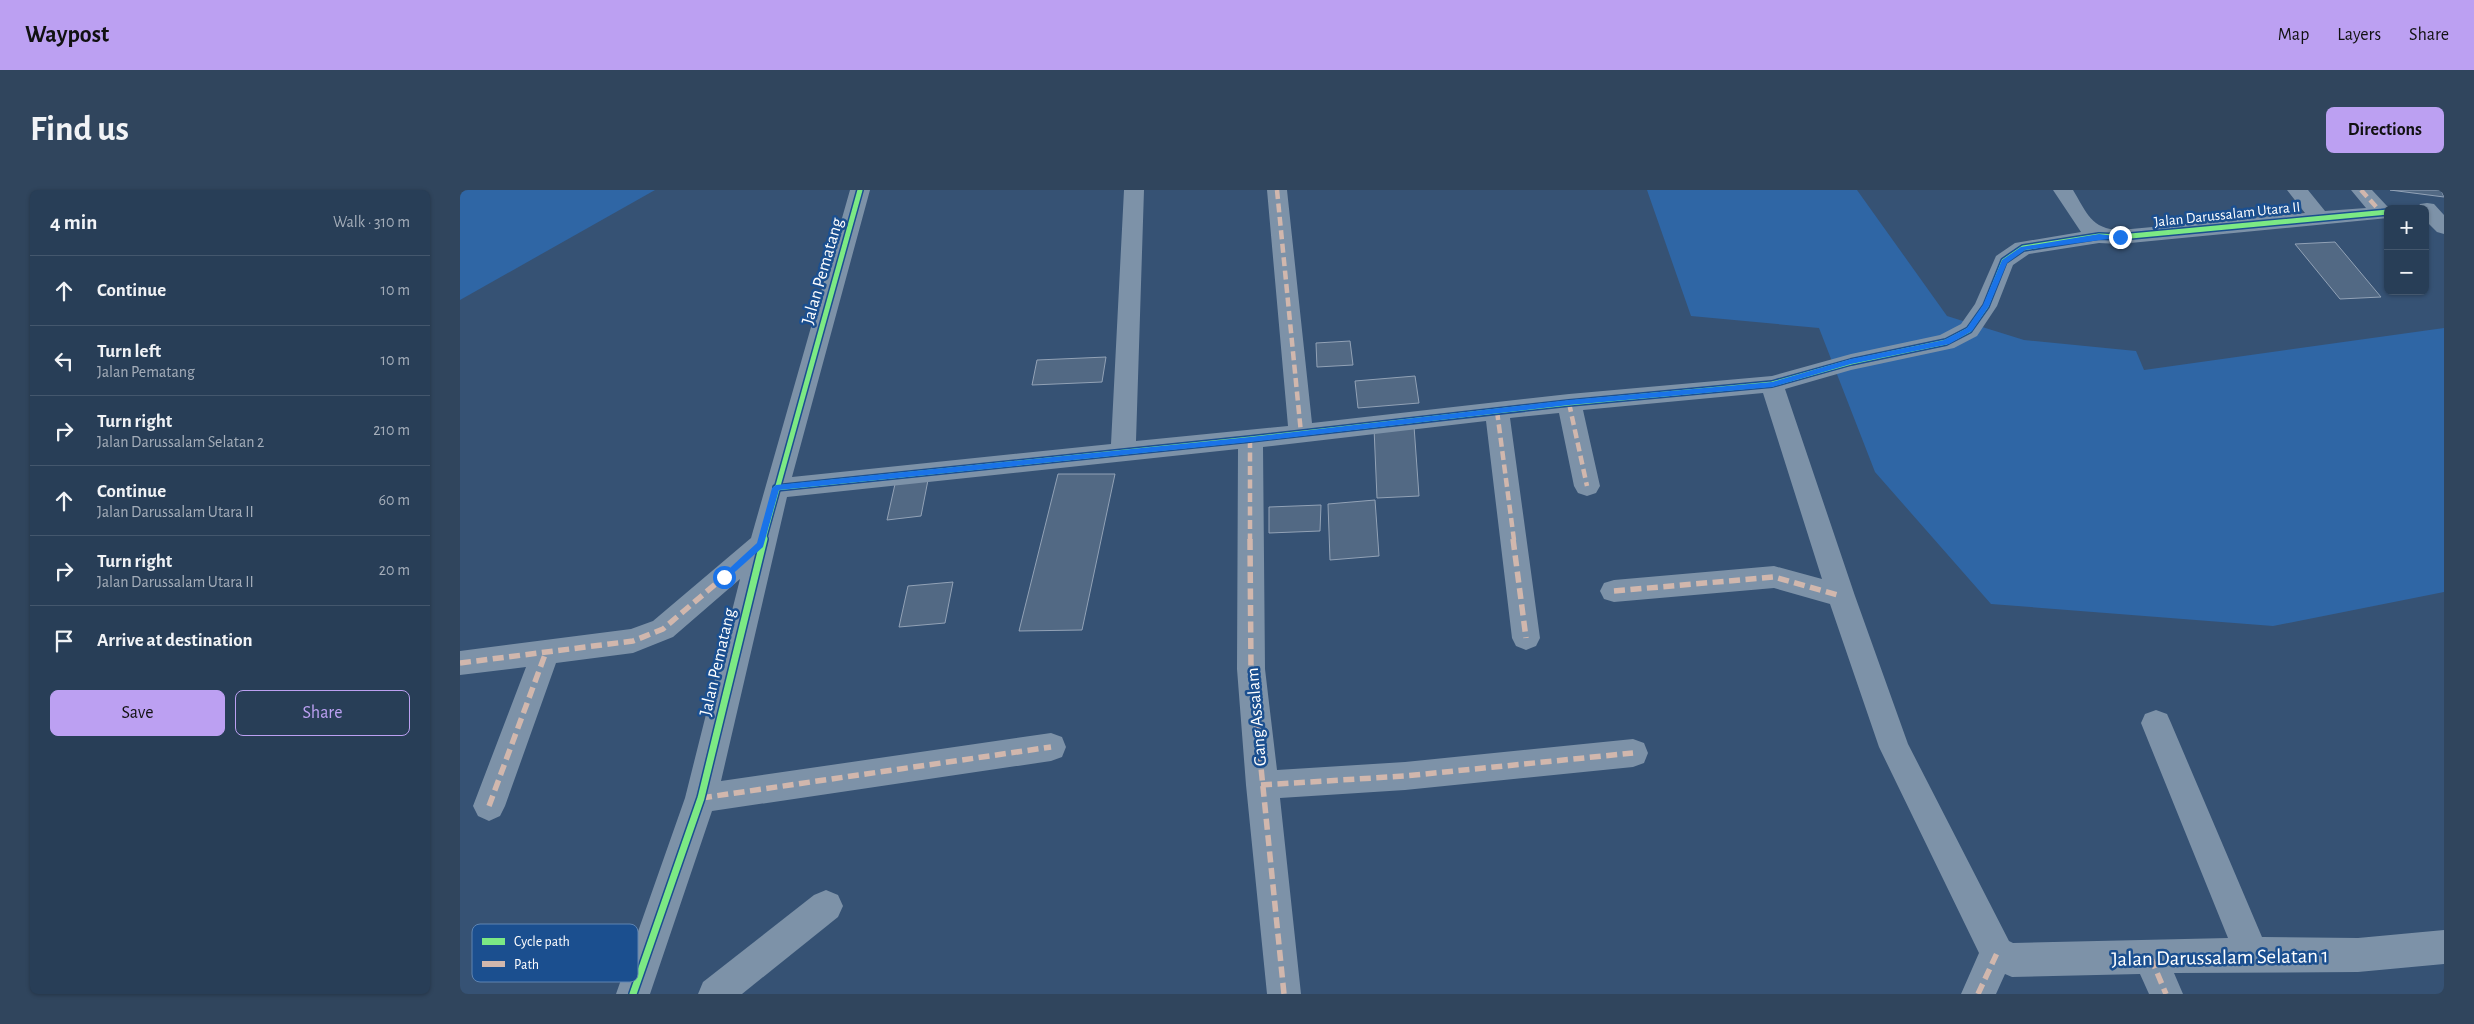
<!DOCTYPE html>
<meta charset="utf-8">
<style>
body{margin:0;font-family:"Alegreya Sans",sans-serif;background:#30455d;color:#f1f3f6}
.controls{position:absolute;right:15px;top:15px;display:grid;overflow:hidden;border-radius:8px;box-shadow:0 1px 4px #0004}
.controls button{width:45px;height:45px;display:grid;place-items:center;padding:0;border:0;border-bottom:1px solid #44576d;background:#283e57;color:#f1f3f6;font:25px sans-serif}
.stop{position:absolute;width:15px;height:15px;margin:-11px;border:4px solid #1a73e8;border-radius:50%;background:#fff}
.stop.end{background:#1a73e8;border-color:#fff;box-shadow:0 1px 5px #0008}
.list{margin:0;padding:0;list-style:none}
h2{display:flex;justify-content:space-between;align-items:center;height:65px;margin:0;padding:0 20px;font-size:21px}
h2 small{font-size:16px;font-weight:400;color:#a5aeba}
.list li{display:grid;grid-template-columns:32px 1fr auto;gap:15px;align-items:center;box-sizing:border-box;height:70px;padding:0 20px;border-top:1px solid #44576d}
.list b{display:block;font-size:19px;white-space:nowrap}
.list p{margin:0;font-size:16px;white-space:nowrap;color:#a5aeba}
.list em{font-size:16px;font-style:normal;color:#a5aeba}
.actions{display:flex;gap:10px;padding:15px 20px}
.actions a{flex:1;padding:11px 0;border:1px solid #bca0f2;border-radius:8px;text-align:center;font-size:18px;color:#bca0f2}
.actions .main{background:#bca0f2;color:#111}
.icon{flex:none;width:28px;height:28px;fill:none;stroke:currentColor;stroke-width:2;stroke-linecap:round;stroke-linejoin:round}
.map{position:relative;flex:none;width:1984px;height:804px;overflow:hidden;border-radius:8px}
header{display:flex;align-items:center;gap:30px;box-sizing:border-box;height:70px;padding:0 25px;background:#bca0f2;color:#111}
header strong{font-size:24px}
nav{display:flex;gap:28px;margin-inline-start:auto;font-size:18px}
.intro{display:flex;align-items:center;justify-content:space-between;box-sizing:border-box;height:120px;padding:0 30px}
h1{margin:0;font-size:35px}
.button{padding:12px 22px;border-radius:8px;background:#bca0f2;color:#111;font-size:18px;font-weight:700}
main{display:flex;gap:30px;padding:0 30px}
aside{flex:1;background:#283e57;border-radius:8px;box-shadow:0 1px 4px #0004}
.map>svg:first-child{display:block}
.green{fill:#2f66a5}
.building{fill:#526984;stroke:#92a2b6}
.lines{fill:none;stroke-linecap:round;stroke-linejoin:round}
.minor{fill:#7d92a8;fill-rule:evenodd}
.quiet-far1{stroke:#d1b7ad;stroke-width:4.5;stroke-dasharray:9 4.5;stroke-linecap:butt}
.quiet{stroke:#d1b7ad;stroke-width:5.5;stroke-dasharray:11 5.5;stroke-linecap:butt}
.cycleway-far1-casing{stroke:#1b4f8f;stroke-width:8}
.cycleway-casing{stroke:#1b4f8f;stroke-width:10}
.cycleway-far1{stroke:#7ce984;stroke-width:5}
.cycleway{stroke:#7ce984;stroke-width:7}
.route{fill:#1a73e8}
.labels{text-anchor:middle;stroke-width:5;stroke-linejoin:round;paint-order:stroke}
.far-street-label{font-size:15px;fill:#fff;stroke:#1b4f8f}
.street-label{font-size:18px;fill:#fff;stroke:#1b4f8f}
.near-street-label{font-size:21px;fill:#fff;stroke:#1b4f8f}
.key{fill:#1b4f8f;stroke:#5f84b1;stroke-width:1}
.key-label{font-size:14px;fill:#fff}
</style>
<header>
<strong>Waypost</strong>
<nav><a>Map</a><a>Layers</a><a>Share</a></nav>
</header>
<div class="intro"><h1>Find us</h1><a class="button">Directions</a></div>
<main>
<aside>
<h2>4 min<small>Walk · 310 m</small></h2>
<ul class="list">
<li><svg class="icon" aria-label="ahead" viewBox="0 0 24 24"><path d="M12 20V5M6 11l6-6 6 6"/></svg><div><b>Continue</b></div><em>10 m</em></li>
<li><svg class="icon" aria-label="left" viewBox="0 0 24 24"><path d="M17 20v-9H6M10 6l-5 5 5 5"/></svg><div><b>Turn left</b><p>Jalan Pematang</p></div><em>10 m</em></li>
<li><svg class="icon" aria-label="right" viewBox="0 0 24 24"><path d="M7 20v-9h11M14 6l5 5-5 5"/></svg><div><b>Turn right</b><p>Jalan Darussalam Selatan 2</p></div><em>210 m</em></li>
<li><svg class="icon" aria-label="ahead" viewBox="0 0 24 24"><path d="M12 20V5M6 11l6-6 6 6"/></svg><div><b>Continue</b><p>Jalan Darussalam Utara II</p></div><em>60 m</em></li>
<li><svg class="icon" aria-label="right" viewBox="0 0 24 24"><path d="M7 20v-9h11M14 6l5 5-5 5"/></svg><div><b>Turn right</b><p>Jalan Darussalam Utara II</p></div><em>20 m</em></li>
<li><svg class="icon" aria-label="arrive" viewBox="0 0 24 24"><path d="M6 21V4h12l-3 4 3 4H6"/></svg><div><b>Arrive at destination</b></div></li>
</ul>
<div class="actions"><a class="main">Save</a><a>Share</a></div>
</aside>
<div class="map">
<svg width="1984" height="804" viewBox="0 0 1984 804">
<rect width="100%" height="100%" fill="#365274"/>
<!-- green -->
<g class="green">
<polygon points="0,0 195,0 0,110"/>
<polygon points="1187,0 1397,0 1487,126 1564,150 1676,161 1684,180 1984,138 1984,402 1813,436 1531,414 1415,282 1359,138 1231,126"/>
</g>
<!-- building -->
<g class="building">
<polygon points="1930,0 1981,0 1984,7"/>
<polygon points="1875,52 1921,107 1880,109 1835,54"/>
<polygon points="890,151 893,175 857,177 856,153"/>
<polygon points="646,167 642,192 572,195 577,170"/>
<polygon points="955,186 959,213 898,218 895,191"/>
<polygon points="954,236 959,306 917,308 914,238"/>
<polygon points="598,284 655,284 622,440 559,441"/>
<polygon points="468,290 461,326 427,330 435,294"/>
<polygon points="915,310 919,366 870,370 868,314"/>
<polygon points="861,315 860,341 809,343 809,317"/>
<polygon points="493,392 485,433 439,437 448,396"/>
</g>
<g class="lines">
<!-- minor -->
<g class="minor">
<path d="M390,0h20l-78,287 319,-33 13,-254h20l-8,251 152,-15 -21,-236h20l25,233 257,-29 203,-18 79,-22 89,-19 21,-11 14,-20 21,-48 19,-13 66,-11 -28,-42h20c14,23 18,39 47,40l185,-17 -18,-23h21l17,21 41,-3 -15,-18h21l15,16 9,3h-8v9l-268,26 -21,-1 -70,11 -16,11 -16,41 -20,30 -23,12 -103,22 -66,19 70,207 53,148 101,197 4,2 215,-5 -87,-215 4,-9 11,-4 11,4 4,9 91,214 96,1 86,-8v34l-86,8 -184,1 9,21h-34l-9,-20 -128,3 -7,-3 -9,20h-35l18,-41 -100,-206 -49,-143 -56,-16 -160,14 -10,-3 -4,-8 4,-8 10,-3 160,-14 48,13 -59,-186 -180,17 17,76 -4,7 -9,3 -9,-3 -4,-7 -15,-73 -49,5 30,220 -4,8 -10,4 -10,-4 -4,-8 -26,-217 -223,26 2,222 12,101 128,-8 228,-23 11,4 4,10 -4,10 -11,4 -228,23 -125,8 21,196h-34l-21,-209 -9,-116 1,-220 -451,48 -66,284 330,-48 11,4 4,10 -4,10 -11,4 -339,50 -62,183h-34l69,-196 55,-219 -67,58 -40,16 -77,10 -51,143 -5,10 -11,5 -11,-5 -5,-10 53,-139 -66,8v-24l171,-22 22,-8 98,-83z"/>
<polygon points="1967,13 1974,14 1984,25 1984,44 1977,42 1965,30 1965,19 1957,19 1960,14"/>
<polygon points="366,700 378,705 383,716 378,727 282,804 238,804 243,792 354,705"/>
</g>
<!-- quiet-far1 -->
<g class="quiet-far1">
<polyline points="817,0 841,243"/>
<polyline points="1901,0 1921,22"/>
<polyline points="1109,213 1127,296"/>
<polyline points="1037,221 1054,350"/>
<polyline points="790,249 790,350"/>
</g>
<!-- quiet -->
<g class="quiet">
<polyline points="790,349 791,479 824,804"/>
<polyline points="1053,349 1066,448"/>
<polyline points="1154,401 1314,387 1381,406"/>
<polyline points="0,473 173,451 203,439 301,355"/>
<polyline points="801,595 945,586 1173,563"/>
<polyline points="241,608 591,557"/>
<polyline points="29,616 86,462"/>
<polyline points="1691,768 1706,804"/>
<polyline points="1518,804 1537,763"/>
</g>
<defs>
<g id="cycleway-far1">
<polyline points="316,298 790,249 1109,213 1312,194 1391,172 1486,152 1509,140 1526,116 1544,71 1563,58 1639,46 1660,47 1928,22"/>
<polyline points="303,350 400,0"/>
</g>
<polyline id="cycleway" points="173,804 241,608 304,349"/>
</defs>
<!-- cycleway-far1 casing -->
<use href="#cycleway-far1" class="cycleway-far1-casing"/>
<!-- cycleway casing -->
<use href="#cycleway" class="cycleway-casing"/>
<!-- cycleway-far1 -->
<use href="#cycleway-far1" class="cycleway-far1"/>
<!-- cycleway -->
<use href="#cycleway" class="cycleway"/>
</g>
<!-- route -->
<polygon class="route" points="1639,44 1663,47 1565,60 1547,73 1529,116 1512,141 1489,154 1391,174 1312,197 1109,215 790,252 319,300 303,357 267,389 261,389 260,387 297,353 312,298 316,295 790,247 1109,210 1312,192 1391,169 1484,150 1507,138 1523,115 1542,70 1561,57"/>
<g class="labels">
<!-- far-street labels -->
<g class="far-street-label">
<text transform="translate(1767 24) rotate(-6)" y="5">Jalan Darussalam Utara II</text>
</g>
<!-- street labels -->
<g class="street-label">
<text transform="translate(362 81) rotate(-74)" y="6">Jalan Pematang</text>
<text transform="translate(257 472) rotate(-77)" y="6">Jalan Pematang</text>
<text transform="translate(796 527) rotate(-95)" y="6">Gang Assalam</text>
</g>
<!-- near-street labels -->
<g class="near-street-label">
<text transform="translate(1760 767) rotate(-1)" y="7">Jalan Darussalam Selatan 1</text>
</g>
</g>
<!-- legend -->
<rect x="12" y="734" width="166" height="58" rx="8" class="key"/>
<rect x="22" y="748" width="23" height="7" fill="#7ce984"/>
<rect x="22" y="771" width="23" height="6" fill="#d1b7ad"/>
<g class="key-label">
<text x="54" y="756">Cycle path</text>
<text x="54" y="779">Path</text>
</g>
</svg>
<div class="controls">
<button>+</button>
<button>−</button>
</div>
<div class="stop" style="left:264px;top:387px"></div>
<div class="stop end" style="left:1660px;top:47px"></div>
</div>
</main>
